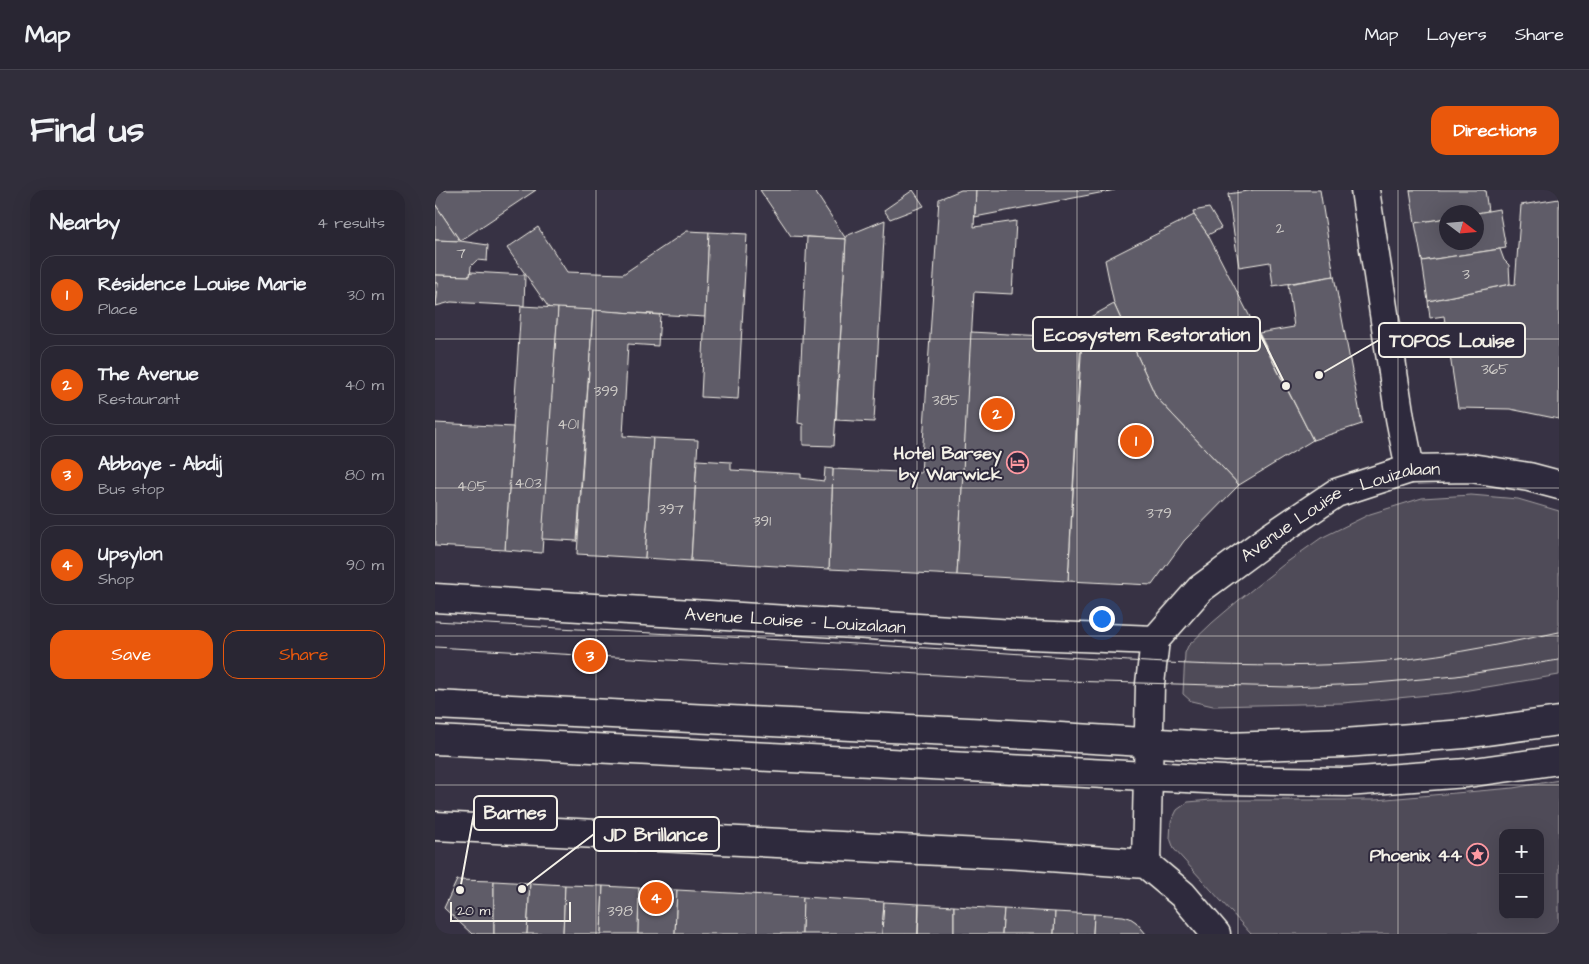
<!DOCTYPE html>
<meta charset="utf-8">
<style>
body{margin:0;font-family:"Architects Daughter",sans-serif;background:#312e3b;color:#f1f3f6}
.controls{position:absolute;right:15px;bottom:15px;display:grid;overflow:hidden;border-radius:10px;box-shadow:0 5px 20px #0002}
.controls button{width:45px;height:45px;display:grid;place-items:center;padding:0;border:0;border-bottom:1px solid #45434e;background:#292633;color:#f1f3f6;font:25px sans-serif}
.compass{position:absolute;left:1004px;top:15px;width:45px;height:45px;border-radius:50%;background:#292633;box-shadow:0 5px 20px #0002;rotate:106deg}
.scale{position:absolute;left:15px;bottom:12px;width:121px;box-sizing:border-box;padding-left:5px;border:2px solid #f4f1e8;border-top:0;font-size:14px;line-height:18px;white-space:nowrap;color:#f4f1e8;-webkit-text-stroke:4px #2f2a3d;paint-order:stroke}
.you{position:absolute;left:666px;top:428px;width:18px;height:18px;margin:-12px;border:4px solid #fff;border-radius:50%;background:#1a73e8;box-shadow:0 0 0 8px #1a73e833}
.badge{display:grid;place-items:center;width:32px;height:32px;border-radius:50%;background:#ea580c;color:#fff;font-size:16px;font-weight:700}
.pin{position:absolute;translate:-50% -50%;border:2px solid #fff;box-shadow:0 1px 5px #0006}
.list{margin:0;padding:0;list-style:none}
h2{display:flex;justify-content:space-between;align-items:center;height:65px;margin:0;padding:0 20px;font-size:21px}
h2 small{font-size:16px;font-weight:400;color:#a5a5ac}
.list li{display:grid;grid-template-columns:32px 1fr auto;gap:15px;align-items:center;box-sizing:border-box;height:80px;margin:0 10px 10px;padding:0 10px;border:1px solid #45434e;border-radius:15px}
.list b{display:block;font-size:19px;white-space:nowrap}
.list p{margin:0;font-size:16px;white-space:nowrap;color:#a5a5ac}
.list em{font-size:16px;font-style:normal;color:#a5a5ac}
.actions{display:flex;gap:10px;padding:15px 20px}
.actions a{flex:1;padding:11px 0;border:1px solid #ea580c;border-radius:15px;text-align:center;font-size:18px;color:#ea580c}
.actions .main{background:#ea580c;color:#fff}
.map{position:relative;flex:none;width:1124px;height:744px;overflow:hidden;border-radius:15px}
header{display:flex;align-items:center;gap:30px;box-sizing:border-box;height:70px;padding:0 25px;background:#292633;border-bottom:1px solid #45434e}
header strong{font-size:24px}
nav{display:flex;gap:28px;margin-inline-start:auto;font-size:18px}
.intro{display:flex;align-items:center;justify-content:space-between;box-sizing:border-box;height:120px;padding:0 30px}
h1{margin:0;font-size:35px}
.button{padding:12px 22px;border-radius:15px;background:#ea580c;color:#fff;font-size:18px;font-weight:700}
main{display:flex;gap:30px;padding:0 30px}
aside{flex:1;background:#292633;border-radius:15px;box-shadow:0 5px 20px #0002}
.map>svg:first-child{display:block}
.green{fill:#504b59;stroke:#a29ea0;fill-rule:evenodd}
.building{fill:#5f5c67;stroke:#f4f1e8}
.lines{fill:none;stroke-linecap:round;stroke-linejoin:round}
.minor-casing{stroke:#f4f1e8;stroke-width:31}
.major-casing{stroke:#f4f1e8;stroke-width:31}
.highway-casing{stroke:#f4f1e8;stroke-width:31}
.minor{stroke:#2f2a3d;stroke-width:28}
.major{stroke:#2f2a3d;stroke-width:28}
.highway{stroke:#2f2a3d;stroke-width:28}
.tram{stroke:#f4f1e8;stroke-width:1}
.grid{fill:none;stroke:#f4f1e8;stroke-width:1;stroke-opacity:0.55}
.labels{text-anchor:middle;stroke-width:4;stroke-linejoin:round;paint-order:stroke}
.number-label{font-size:15px;fill:#cfccc8}
.poi-label{font-size:18px;font-weight:bold;fill:#f4f1e8;stroke:#2f2a3d;text-anchor:end}
.street-label{font-size:18px;fill:#f4f1e8;stroke:#2f2a3d}
.leader{fill:none;stroke:#f4f1e8;stroke-width:2}
.callout-dot{fill:#f4f1e8;stroke:#2f2a3d;stroke-width:2}
.callout{fill:#2f2a3d;stroke:#f4f1e8;stroke-width:2}
.callout-label{font-size:19px;text-anchor:middle;font-weight:bold;fill:#f4f1e8}
</style>
<header>
<strong>Map</strong>
<nav><a>Map</a><a>Layers</a><a>Share</a></nav>
</header>
<div class="intro"><h1>Find us</h1><a class="button">Directions</a></div>
<main>
<aside>
<h2>Nearby<small>4 results</small></h2>
<ul class="list">
<li><span class="badge">1</span><div><b>Résidence Louise Marie</b><p>Place</p></div><em>30 m</em></li>
<li><span class="badge">2</span><div><b>The Avenue</b><p>Restaurant</p></div><em>40 m</em></li>
<li><span class="badge">3</span><div><b>Abbaye - Abdij</b><p>Bus stop</p></div><em>80 m</em></li>
<li><span class="badge">4</span><div><b>Upsylon</b><p>Shop</p></div><em>90 m</em></li>
</ul>
<div class="actions"><a class="main">Save</a><a>Share</a></div>
</aside>
<div class="map">
<svg width="1124" height="744" viewBox="0 0 1124 744">
<rect width="100%" height="100%" fill="#373244"/>
<filter id="ink" filterUnits="userSpaceOnUse"><feTurbulence type="fractalNoise" baseFrequency=".02" numOctaves="2"/><feDisplacementMap in="SourceGraphic" scale="10" xChannelSelector="R" yChannelSelector="G"/><feConvolveMatrix kernelMatrix="1 2 1 2 8 2 1 2 1" color-interpolation-filters="sRGB"/></filter>
<g filter="url(#ink)">
<!-- green -->
<g class="green">
<polygon points="1036,305 1083,309 1124,321 1124,485 1016,503 908,513 778,516 756,511 748,504 750,463 753,456 777,433 804,410 848,375 886,348 935,324 987,308"/>
<path d="M1124,590v154h-308l-77,-85 -4,-11 1,-16 6,-12 11,-8 23,-2h164l138,-12zM1068,643h37v82h-37z"/>
</g>
<!-- building -->
<g class="building">
<polygon points="0,0 101,0 25,51 0,14"/>
<polygon points="325,0 379,0 411,49 356,46"/>
<polygon points="478,0 489,16 455,29 449,20"/>
<polygon points="526,0 541,0 539,37 581,31 577,104 539,102 522,385 394,379 398,279 486,283 504,9"/>
<polygon points="541,0 680,0 540,27"/>
<polygon points="819,0 885,0 899,86 838,96 835,72 804,77 793,4"/>
<polygon points="975,0 1050,0 1053,21 1042,23 1012,22 1012,28 980,33"/>
<polygon points="1124,9 1124,229 1075,219 1023,218 1009,126 995,128 993,111 1075,94 1080,95 1086,15"/>
<polygon points="0,14 25,51 0,50"/>
<polygon points="774,18 786,38 773,45 759,25 758,21"/>
<polygon points="1064,19 1071,58 987,71 980,33 1012,28 1012,52 1042,52 1042,23"/>
<polygon points="759,25 773,45 878,250 804,295 721,207 679,114 670,70"/>
<polygon points="450,30 439,232 401,230 411,46"/>
<polygon points="103,37 132,82 188,84 252,41 274,42 270,127 114,118 72,58"/>
<polygon points="274,42 312,44 303,209 266,207"/>
<polygon points="372,47 411,49 399,256 368,255 368,234 363,233"/>
<polygon points="0,50 25,51 53,55 52,71 42,70 36,76 35,86 0,85"/>
<polygon points="1065,59 1069,70 1074,75 1075,94 993,111 987,71"/>
<polygon points="36,82 90,85 89,116 16,112 1,116 3,93 0,93 0,85 35,86"/>
<polygon points="899,86 927,234 878,250 824,143 859,137 853,94"/>
<polygon points="0,93 3,93 1,116 0,116"/>
<polygon points="679,114 721,207 804,295 749,351 717,395 633,391 648,131"/>
<polygon points="86,116 123,118 107,363 70,360"/>
<polygon points="123,118 158,120 142,351 107,349"/>
<polygon points="158,120 225,125 223,156 193,154 188,246 218,248 210,368 142,364"/>
<polygon points="536,142 646,148 633,391 522,385"/>
<polygon points="0,233 78,237 70,360 0,356"/>
<polygon points="218,248 263,250 256,371 210,368"/>
<polygon points="262,270 296,272 296,280 366,284 366,288 389,291 390,278 398,279 394,379 256,371"/>
<polygon points="22,690 59,691 59,744 37,744 9,718"/>
<polygon points="59,691 95,693 92,744 59,744"/>
<polygon points="95,693 130,695 128,744 92,744"/>
<polygon points="130,695 168,696 166,744 128,744"/>
<polygon points="168,696 204,698 203,744 166,744"/>
<polygon points="204,698 242,700 240,744 203,744"/>
<polygon points="242,700 368,707 367,744 240,744"/>
<polygon points="368,707 449,712 447,744 367,744"/>
<polygon points="449,712 484,714 483,744 447,744"/>
<polygon points="484,714 519,716 519,744 483,744"/>
<polygon points="519,716 569,719 567,744 519,744"/>
<polygon points="569,719 620,722 619,744 567,744"/>
<polygon points="620,722 659,724 658,744 619,744"/>
<polygon points="659,724 688,726 695,728 701,732 711,744 658,744"/>
</g>
<g class="lines">
<defs>
<polyline id="minor" points="930,0 965,228 975,279"/>
<g id="major">
<path id="s1" d="M0,408l595,37 125,5"/>
<polyline points="0,636 586,665 711,674 748,705 781,744"/>
<path id="s2" d="M711,674l4,-180 5,-44 45,-51 72,-53 64,-43 74,-24 61,-1 58,9 30,8"/>
</g>
<g id="highway">
<polyline points="0,515 592,545 791,557 909,553 1030,544 1124,531"/>
<polyline points="0,550 790,590 911,592 1032,583 1124,570"/>
</g>
</defs>
<!-- minor casing -->
<use href="#minor" class="minor-casing"/>
<!-- major casing -->
<use href="#major" class="major-casing"/>
<!-- highway casing -->
<use href="#highway" class="highway-casing"/>
<!-- minor -->
<use href="#minor" class="minor"/>
<!-- major -->
<use href="#major" class="major"/>
<!-- highway -->
<use href="#highway" class="highway"/>
<!-- tram -->
<g class="tram">
<path d="M0,431c170,10 340,18 509,28 140,8 280,23 419,14 67,-4 131,-17 196,-31"/>
<polyline points="0,457 593,490 853,497 929,494 1021,486 1124,470"/>
</g>
</g>
</g>
<!-- grid -->
<path class="grid" d="M161,0v744M321,0v744M482,0v744M642,0v744M803,0v744M963,0v744M0,149h1124M0,298h1124M0,446h1124M0,595h1124"/>
<!-- icons -->
<defs>
<symbol id="hotel-ring" viewBox="-11 -11 22 22"><circle r="9.5" fill="#2f2a3d" stroke="#ff9aa2" stroke-width="1.5"/><path d="M-6-4.5h1.5V1H6V5H4.5V3h-9V5H-6ZM-4 0a1.8 1.8 0 1 1 3.6 0ZM.5 0V-2.5h3Q6-2.5 6 0Z" fill="#ff9aa2"/></symbol>
<symbol id="sight-ring" viewBox="-11 -11 22 22"><circle r="9.5" fill="#2f2a3d" stroke="#ff9aa2" stroke-width="1.5"/><path d="M0-6L1.8-2.2L6-1.7L2.9 1.2L3.7 5.4L0 3.3L-3.7 5.4L-2.9 1.2L-6-1.7L-1.8-2.2Z" fill="#ff9aa2"/></symbol>
</defs>
<g fill-rule="evenodd">
<use href="#hotel-ring" x="570" y="260" width="25" height="25"/>
<use href="#sight-ring" x="1030" y="652" width="25" height="25"/>
</g>
<g class="labels">
<!-- number labels -->
<g class="number-label">
<text x="845" y="43">2</text>
<text x="26" y="68">7</text>
<text x="1031" y="89">3</text>
<text x="1060" y="184">365</text>
<text x="171" y="206">399</text>
<text x="511" y="215">385</text>
<text x="133" y="239">401</text>
<text x="93" y="298">403</text>
<text x="37" y="301">405</text>
<text x="236" y="324">397</text>
<text x="724" y="328">379</text>
<text x="327" y="336">391</text>
<text x="185" y="726">398</text>
</g>
<!-- poi labels -->
<g class="poi-label">
<text x="567" y="269">Hotel Barsey<tspan x="567" dy="21">by Warwick</tspan></text>
<text x="1027" y="671">Phoenix 44</text>
</g>
<!-- street labels -->
<g class="street-label">
<text dy="6" stroke="none"><textPath href="#s2" startOffset="456">Avenue Louise - Louizalaan</textPath></text>
<text dy="6" stroke="none"><textPath href="#s1" startOffset="361">Avenue Louise - Louizalaan</textPath></text>
</g>
</g>
<!-- callouts -->
<path class="leader" d="M851 196L825 144M884 185L944 150M25 700L39 623M87 699L159 644"/>
<g class="callout-dot">
<circle cx="851" cy="196" r="5"/>
<circle cx="884" cy="185" r="5"/>
<circle cx="25" cy="700" r="5"/>
<circle cx="87" cy="699" r="5"/>
</g>
<g class="callout">
<rect x="598" y="127" width="227" height="34" rx="5"/>
<rect x="944" y="133" width="146" height="34" rx="5"/>
<rect x="39" y="606" width="83" height="34" rx="5"/>
<rect x="159" y="627" width="125" height="34" rx="5"/>
</g>
<g class="callout-label">
<text x="712" y="151">Ecosystem Restoration</text>
<text x="1017" y="157">TOPOS Louise</text>
<text x="80" y="629">Barnes</text>
<text x="221" y="651">JD Brillance</text>
</g>
</svg>
<div class="controls">
<button>+</button>
<button>−</button>
</div>
<svg class="compass" viewBox="-18 -18 36 36"><path d="M0-13l5 13h-10z" fill="#e53935"/><path d="M0 13l5-13h-10z" fill="#a5a5ac"/></svg>
<div class="scale">20 m</div>
<div class="you"></div>
<div class="pin badge" style="left:701px;top:251px">1</div>
<div class="pin badge" style="left:562px;top:224px">2</div>
<div class="pin badge" style="left:155px;top:466px">3</div>
<div class="pin badge" style="left:221px;top:708px">4</div>
</div>
</main>
